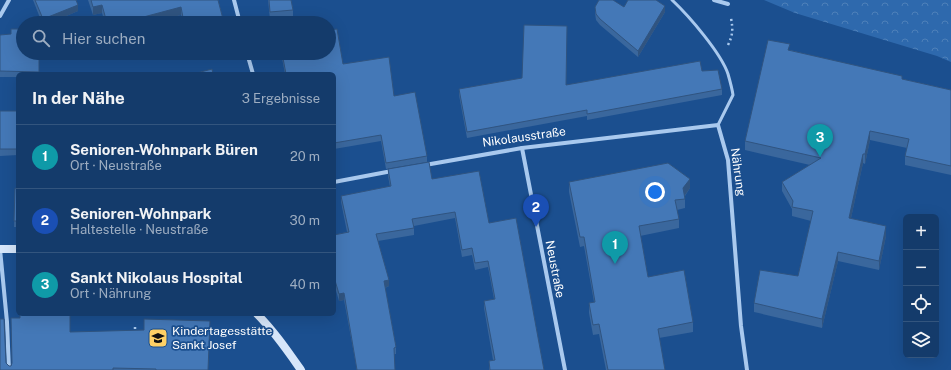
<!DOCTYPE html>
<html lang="de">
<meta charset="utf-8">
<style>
body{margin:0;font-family:"Public Sans",sans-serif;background:#1d4271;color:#f1f3f6}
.controls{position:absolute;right:12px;bottom:12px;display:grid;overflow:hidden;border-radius:6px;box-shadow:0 4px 16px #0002}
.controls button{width:36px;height:36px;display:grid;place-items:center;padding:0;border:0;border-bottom:1px solid #33557e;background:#143b6b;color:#f1f3f6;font:20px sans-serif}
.you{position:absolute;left:655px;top:192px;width:14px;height:14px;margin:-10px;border:3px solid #fff;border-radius:50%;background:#1a73e8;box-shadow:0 0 0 6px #1a73e833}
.badge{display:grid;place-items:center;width:26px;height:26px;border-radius:50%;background:#ffd166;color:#fff;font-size:13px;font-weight:700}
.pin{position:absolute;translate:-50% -33px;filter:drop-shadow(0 1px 2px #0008)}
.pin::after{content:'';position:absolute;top:21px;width:14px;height:12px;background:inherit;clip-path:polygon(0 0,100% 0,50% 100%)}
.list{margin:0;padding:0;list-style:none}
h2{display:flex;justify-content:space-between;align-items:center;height:52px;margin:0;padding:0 16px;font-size:17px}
h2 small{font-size:13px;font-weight:400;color:#9dadc1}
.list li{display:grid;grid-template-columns:26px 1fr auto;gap:12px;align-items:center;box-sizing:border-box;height:64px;padding:0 16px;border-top:1px solid #33557e}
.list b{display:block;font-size:15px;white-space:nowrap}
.list p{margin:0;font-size:13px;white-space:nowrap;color:#9dadc1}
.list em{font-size:13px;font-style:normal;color:#9dadc1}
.icon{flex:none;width:22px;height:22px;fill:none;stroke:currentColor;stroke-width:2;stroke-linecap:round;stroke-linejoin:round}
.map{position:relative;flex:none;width:951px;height:370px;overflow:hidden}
.search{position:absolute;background:#143b6b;box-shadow:0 4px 16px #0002;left:16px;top:16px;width:320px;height:44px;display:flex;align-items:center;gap:10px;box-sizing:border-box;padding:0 14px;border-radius:22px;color:#9dadc1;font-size:15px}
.panel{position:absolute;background:#143b6b;box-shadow:0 4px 16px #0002;left:16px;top:72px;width:320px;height:244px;border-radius:6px}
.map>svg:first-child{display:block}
.forest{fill:url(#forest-crowns)}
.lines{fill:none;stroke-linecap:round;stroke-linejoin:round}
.path{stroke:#a9c9ee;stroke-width:2.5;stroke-dasharray:2 3;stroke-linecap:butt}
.service{stroke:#a9c9ee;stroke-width:3}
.minor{stroke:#a9c9ee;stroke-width:4}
.secondary{stroke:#d6e6fa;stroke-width:8}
.wall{fill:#3a679d}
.shaded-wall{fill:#305480}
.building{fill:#4478b7;stroke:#305480}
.labels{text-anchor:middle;stroke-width:3.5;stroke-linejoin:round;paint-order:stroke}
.street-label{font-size:12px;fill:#fff;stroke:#1b4f8f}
.poi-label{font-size:12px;fill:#fff;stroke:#1b4f8f;text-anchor:start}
</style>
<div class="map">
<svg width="951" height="370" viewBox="0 0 951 370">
<defs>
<pattern id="forest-crowns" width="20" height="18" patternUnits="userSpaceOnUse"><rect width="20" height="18" fill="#2e69ad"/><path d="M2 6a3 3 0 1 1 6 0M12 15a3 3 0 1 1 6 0" fill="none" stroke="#4d80b9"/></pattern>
</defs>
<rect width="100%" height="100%" fill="#1b4f8f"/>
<!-- forest -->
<polygon class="forest" points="764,0 951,0 951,62 937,56 795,13"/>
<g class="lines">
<!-- path -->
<g class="path">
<path d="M728,45c5,-10 5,-16 3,-27"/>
<polyline points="135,334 135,324"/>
</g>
<!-- service -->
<path class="service" d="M672,0c17,16 49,53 56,74 2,7 4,14 5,21l-15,30"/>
<!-- minor -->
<g class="minor">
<polyline points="234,0 240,23"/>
<polyline points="714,0 728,4"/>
<polyline points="0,16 9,0"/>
<polyline points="247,53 253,74"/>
<polyline points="522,148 565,370"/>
<polyline points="425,165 522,148 718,125 728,160 741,326 747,370"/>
<polyline points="334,182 392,171"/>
<polyline points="0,249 7,322 9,370"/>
</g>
<!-- secondary -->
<g class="secondary">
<polyline points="0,249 18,249"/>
<path d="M257,314c17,17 30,36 44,56"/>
</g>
</g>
<!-- wall -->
<g class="wall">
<polygon points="33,0 76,0 78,11 50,23 42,23"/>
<polygon points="88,0 218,0 224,23 183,23 181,15 150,23 105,23 102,13 93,15"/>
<polygon points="268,0 291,0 293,10 293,18 270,20"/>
<polygon points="595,7 624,7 665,12 638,57 600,25 596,20 595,13"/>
<polygon points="0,35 39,53 39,74 18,74 18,77 0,77"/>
<polygon points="790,50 902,79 951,90 951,175 905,165 905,156 907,148 870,140 865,164 863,163 851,218 886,236 879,270 838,261 822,328 754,312 754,303 798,276 811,221 792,216 792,209 782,191 782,182 810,165 745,150 745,141"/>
<polygon points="281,53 329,53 343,64 394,96 427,156 427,162 386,169 381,141 334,149 334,74 285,74"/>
<polygon points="702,71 722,89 722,95 587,120 587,116 467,138 459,95 459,89 566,85"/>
<polygon points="0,111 18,111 18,155 0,156"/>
<polygon points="388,169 432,179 489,223 544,370 489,370 489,361 493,360 484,308 484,301 494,299 488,267 475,270 472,255 462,257 455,218 414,226 414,235 378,241 389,286 385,288 396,347 396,354 394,354 395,370 357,370 344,300 339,301 334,284 334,235 347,232 341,202 341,196 390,187 388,176"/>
<polygon points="569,182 690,188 685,196 685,208 677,210 679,219 679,228 640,236 648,277 693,322 693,332 659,338 665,370 606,370 599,334 593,335 589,313 589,303 594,302 584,246 580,247 569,192"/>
<polygon points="15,188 18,189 18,227 14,227"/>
<polygon points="20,318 70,332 208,370 0,370 6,363 9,366 11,366 12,363"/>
</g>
<!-- shaded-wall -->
<g class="shaded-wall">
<polygon points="78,5 78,11 50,23 43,23 43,19"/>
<polygon points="102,5 102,13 93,15 93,7"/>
<polygon points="665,6 665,12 638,57 638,51"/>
<polygon points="181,7 181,15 150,23 121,23"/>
<polygon points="870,131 870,140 865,164 865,154"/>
<polygon points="863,154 863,163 849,227 849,218"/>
<polygon points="690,179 690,188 683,198 683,188"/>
<polygon points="886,226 886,236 879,270 879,261"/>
<polygon points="838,252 838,261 822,328 822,319"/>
<polygon points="389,280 389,286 384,288 384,281"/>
<polygon points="344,293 344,300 339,301 339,294"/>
</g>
<!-- building -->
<g class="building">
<polygon points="35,0 76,0 78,5 43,19"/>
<polygon points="91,0 218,0 224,23 184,23 181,7 121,23 107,23 102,5 93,7"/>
<polygon points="269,0 291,0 293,10 270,12"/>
<polygon points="599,0 613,0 624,7 628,0 656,0 665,6 638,51 600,19 596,14 595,7"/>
<polygon points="524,25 567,26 566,85 700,61 702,71 718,70 722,89 587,114 587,110 467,132 459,89 522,78"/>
<polygon points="11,29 23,29 23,53 39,53 39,72 0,71 0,35 11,34"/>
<polygon points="337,29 343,64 389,57 394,96 415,92 427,156 386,163 381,135 334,143 334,74 286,74 282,53 329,53 329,30"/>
<polygon points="768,40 790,44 788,50 902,76 902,79 951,90 951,166 905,156 909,139 870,131 865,154 863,154 849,218 886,226 879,261 838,252 822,319 754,303 760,270 798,276 813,211 792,207 793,201 782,182 821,158 745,141"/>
<polygon points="212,69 213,74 193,74"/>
<rect x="0" y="111" width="18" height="38"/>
<polygon points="429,162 432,179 479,171 489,223 516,218 544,370 490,370 489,361 495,360 484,301 495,299 488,261 475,263 472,248 462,250 455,212 412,219 414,228 376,234 389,280 384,281 396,347 394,348 395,370 357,370 344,293 339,294 334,277 334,235 349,232 341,196 391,186 388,169"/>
<polygon points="668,163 690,179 683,188 685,199 675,200 679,219 639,226 648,277 684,270 693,322 658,329 665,370 608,370 599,324 593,325 589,303 595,302 584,237 580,237 569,182"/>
<polygon points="15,188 18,189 18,221 14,221"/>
<polygon points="20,314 70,314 70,332 144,330 144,319 210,321 208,370 156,370 156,369 113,368 113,370 0,370 0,319 4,319 6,363 9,366 11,366 12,363 11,318 20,318"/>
</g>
<!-- icons -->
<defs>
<symbol id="school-square" viewBox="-11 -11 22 22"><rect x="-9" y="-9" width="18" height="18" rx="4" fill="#ffd166" stroke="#1b4f8f"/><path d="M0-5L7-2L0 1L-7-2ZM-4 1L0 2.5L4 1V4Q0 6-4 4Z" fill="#111"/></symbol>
</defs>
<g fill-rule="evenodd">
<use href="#school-square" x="147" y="327" width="22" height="22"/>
</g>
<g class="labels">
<!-- street labels -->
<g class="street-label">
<text transform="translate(524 137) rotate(-8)" y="4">Nikolausstraße</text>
<text transform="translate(738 172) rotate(82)" y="4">Nährung</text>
<text transform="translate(555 269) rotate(79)" y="4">Neustraße</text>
</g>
<!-- poi labels -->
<g class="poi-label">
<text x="172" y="335">Kindertagesstätte<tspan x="172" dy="14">Sankt Josef</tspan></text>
</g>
</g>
</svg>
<div class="controls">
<button>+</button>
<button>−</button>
<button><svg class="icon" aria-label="locate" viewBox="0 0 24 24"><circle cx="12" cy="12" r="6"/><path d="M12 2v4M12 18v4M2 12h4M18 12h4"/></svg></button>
<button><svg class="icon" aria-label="layers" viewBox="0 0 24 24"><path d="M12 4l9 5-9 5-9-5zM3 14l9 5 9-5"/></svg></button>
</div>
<div class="you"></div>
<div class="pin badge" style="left:615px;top:264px;background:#0f9aa8">1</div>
<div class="pin badge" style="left:536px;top:227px;background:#1a4fb4">2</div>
<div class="pin badge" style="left:820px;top:157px;background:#0f9aa8">3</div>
<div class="search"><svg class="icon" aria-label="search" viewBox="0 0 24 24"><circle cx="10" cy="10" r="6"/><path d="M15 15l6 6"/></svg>Hier suchen</div>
<section class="panel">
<h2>In der Nähe<small>3 Ergebnisse</small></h2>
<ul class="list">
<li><span class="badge" style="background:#0f9aa8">1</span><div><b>Senioren-Wohnpark Büren</b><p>Ort · Neustraße</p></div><em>20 m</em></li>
<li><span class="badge" style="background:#1a4fb4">2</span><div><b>Senioren-Wohnpark</b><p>Haltestelle · Neustraße</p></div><em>30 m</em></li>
<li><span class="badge" style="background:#0f9aa8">3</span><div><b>Sankt Nikolaus Hospital</b><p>Ort · Nährung</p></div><em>40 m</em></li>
</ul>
</section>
</div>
